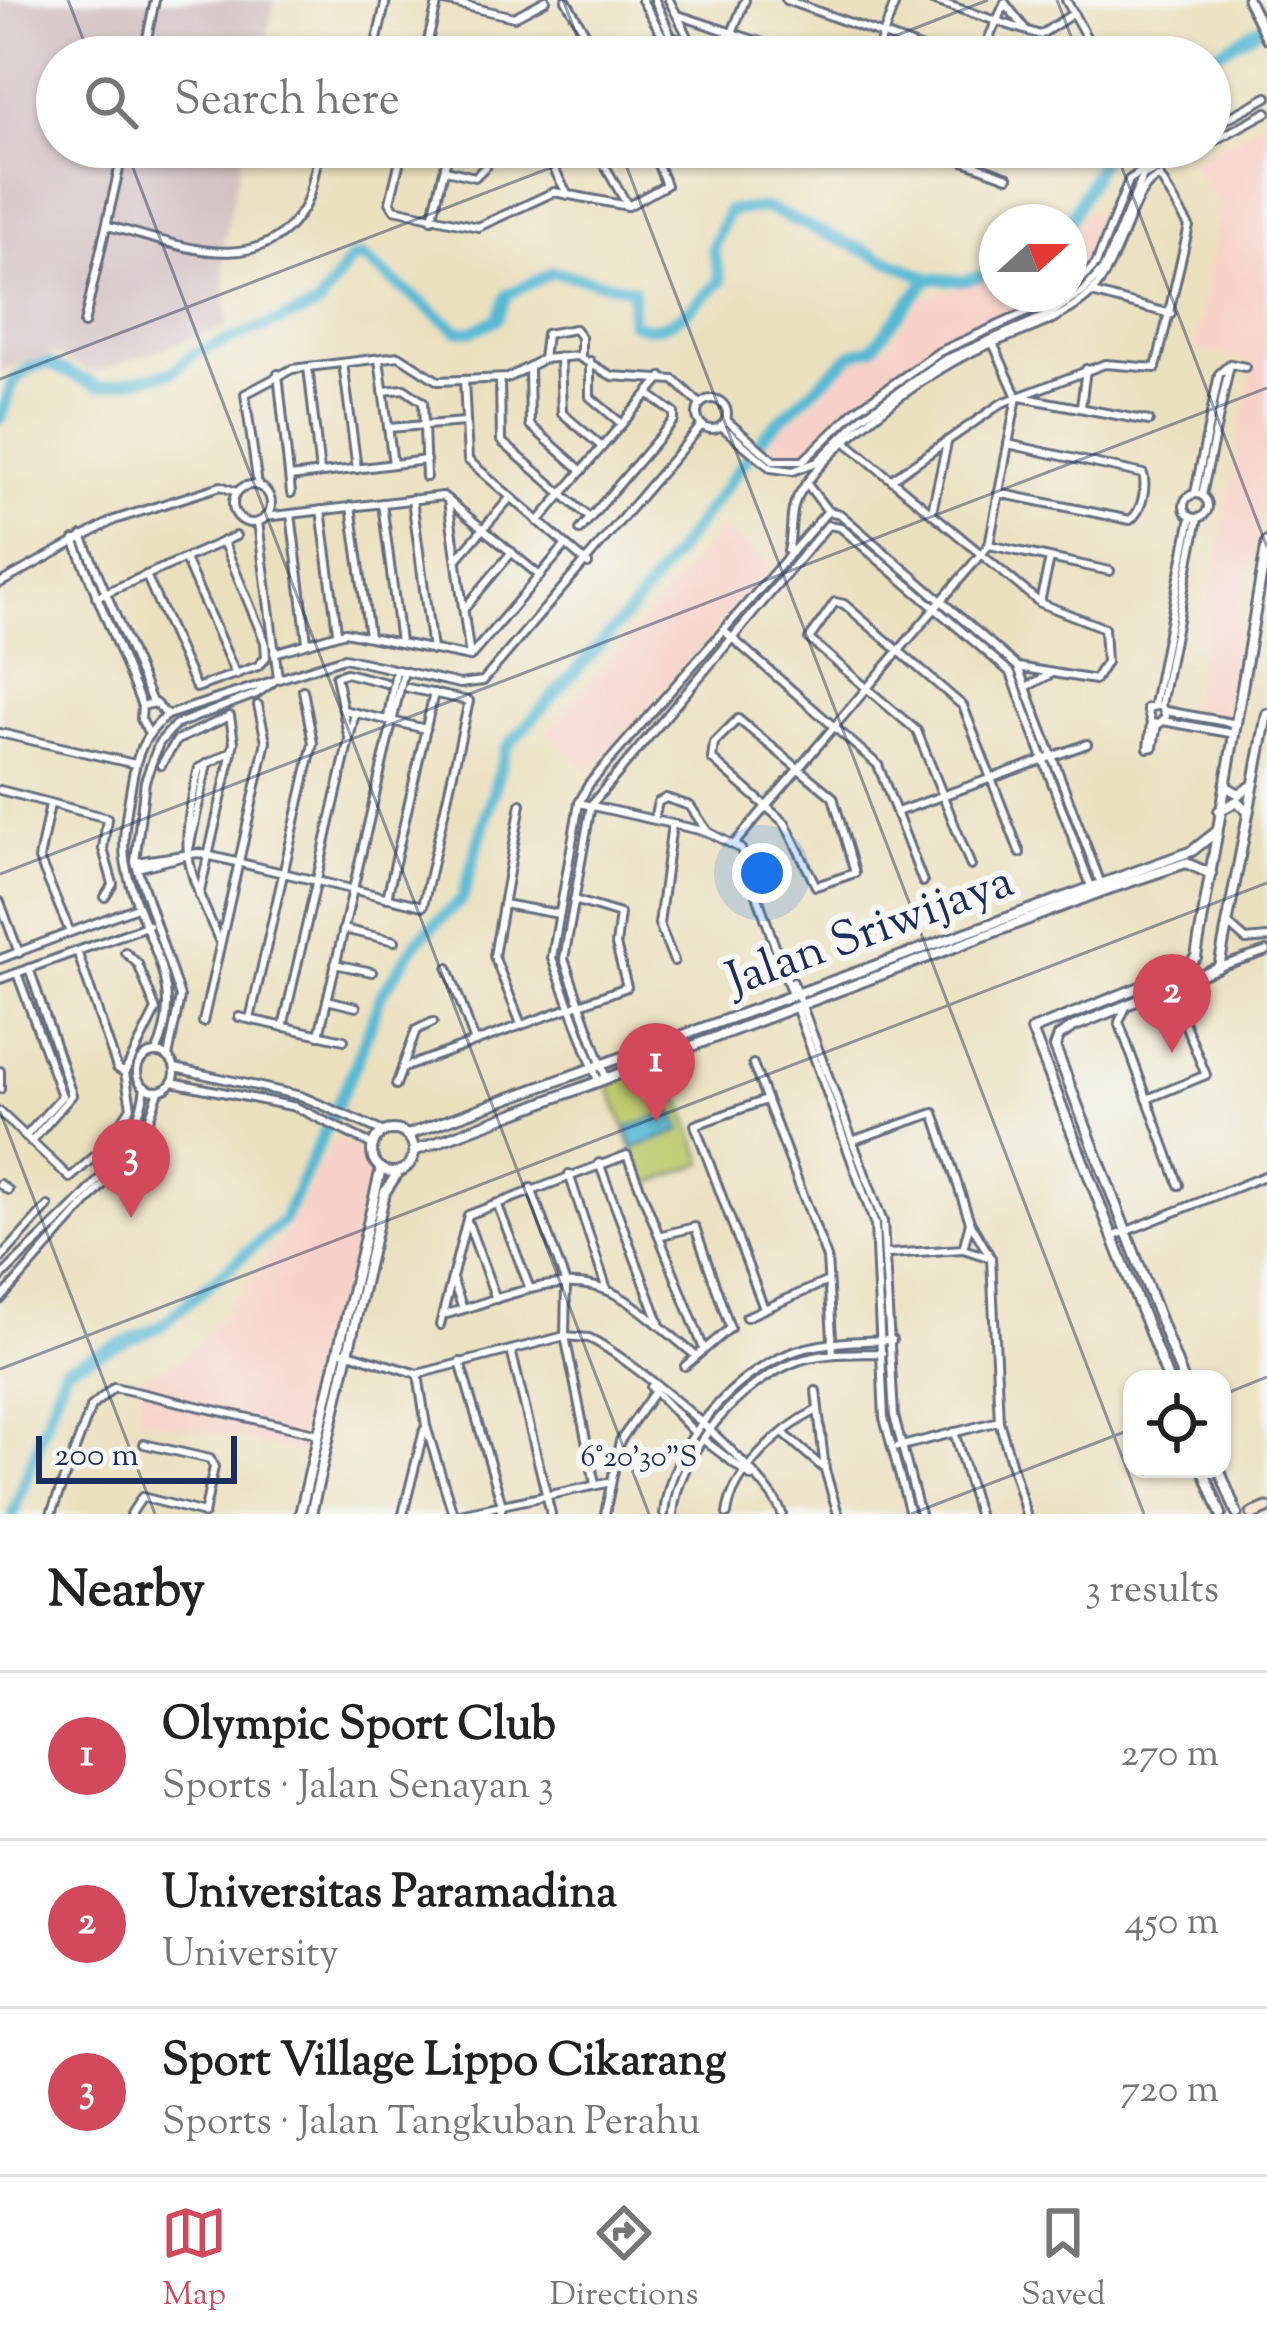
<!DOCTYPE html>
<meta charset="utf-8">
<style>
body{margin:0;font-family:"Sorts Mill Goudy",serif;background:#f6f6f6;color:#222}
.controls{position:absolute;right:36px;bottom:36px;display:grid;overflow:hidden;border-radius:24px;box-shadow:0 3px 9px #0004}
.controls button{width:108px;height:108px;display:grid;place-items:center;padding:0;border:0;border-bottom:3px solid #e0e0e0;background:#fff;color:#222;font:60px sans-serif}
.compass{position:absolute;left:979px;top:204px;width:108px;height:108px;border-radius:50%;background:#fff;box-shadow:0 3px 9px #0004;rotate:69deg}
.scale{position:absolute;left:36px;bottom:30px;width:201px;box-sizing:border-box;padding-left:12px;border:6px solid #1b2f5e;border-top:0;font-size:33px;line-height:42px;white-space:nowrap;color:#1b2f5e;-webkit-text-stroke:9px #f6f6f2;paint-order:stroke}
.you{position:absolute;left:762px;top:873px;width:42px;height:42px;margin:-30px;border:9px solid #fff;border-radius:50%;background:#1a73e8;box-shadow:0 0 0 18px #1a73e833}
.badge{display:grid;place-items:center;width:78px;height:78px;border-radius:50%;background:#d1495b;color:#fff;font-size:39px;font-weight:700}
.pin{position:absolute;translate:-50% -99px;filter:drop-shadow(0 3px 6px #0008)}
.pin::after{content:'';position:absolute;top:63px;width:42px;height:36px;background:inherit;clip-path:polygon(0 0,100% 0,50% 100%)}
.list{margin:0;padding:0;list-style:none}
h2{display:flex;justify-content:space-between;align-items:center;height:156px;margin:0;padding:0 48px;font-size:51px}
h2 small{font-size:39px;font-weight:400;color:#767676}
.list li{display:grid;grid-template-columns:78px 1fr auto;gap:36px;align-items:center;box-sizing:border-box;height:168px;padding:0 48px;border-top:3px solid #e0e0e0}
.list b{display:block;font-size:45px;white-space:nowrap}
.list p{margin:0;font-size:39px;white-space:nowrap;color:#767676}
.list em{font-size:39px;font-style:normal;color:#767676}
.icon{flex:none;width:66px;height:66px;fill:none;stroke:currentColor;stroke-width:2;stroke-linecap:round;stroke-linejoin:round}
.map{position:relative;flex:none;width:1267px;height:1514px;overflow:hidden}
.search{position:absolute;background:#fff;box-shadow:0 3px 9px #0004;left:36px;right:36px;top:36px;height:132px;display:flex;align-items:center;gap:30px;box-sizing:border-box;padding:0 42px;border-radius:66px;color:#767676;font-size:45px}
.sheet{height:660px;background:#fff}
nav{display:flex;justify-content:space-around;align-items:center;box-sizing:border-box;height:168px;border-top:3px solid #e0e0e0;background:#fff;font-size:33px;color:#767676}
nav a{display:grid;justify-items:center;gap:6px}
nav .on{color:#d1495b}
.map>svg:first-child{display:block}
.built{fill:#f7d1c7}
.industrial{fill:#d2bfc0}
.green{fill:#bdc96b;stroke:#6c7c64;stroke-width:3}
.water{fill:#56b9d4;stroke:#387499;stroke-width:3}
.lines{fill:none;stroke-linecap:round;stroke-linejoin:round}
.river{stroke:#56b9d4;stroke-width:12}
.minor-casing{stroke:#646d7f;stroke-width:12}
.tertiary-casing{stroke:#646d7f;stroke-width:14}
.secondary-casing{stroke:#646d7f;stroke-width:15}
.minor{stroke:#fff;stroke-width:6}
.tertiary{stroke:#fff;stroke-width:8}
.secondary{stroke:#fce5d0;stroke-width:9}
.ticks{fill:none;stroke:#1b2f5e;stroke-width:3;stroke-opacity:0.45}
.labels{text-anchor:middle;stroke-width:12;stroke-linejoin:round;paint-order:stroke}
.street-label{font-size:48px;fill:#1b2f5e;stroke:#f6f6f2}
.ticks-label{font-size:30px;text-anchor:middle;fill:#1b2f5e;stroke:#f6f6f2;stroke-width:12;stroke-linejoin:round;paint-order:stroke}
</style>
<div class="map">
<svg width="1267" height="1514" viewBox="0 0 1267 1514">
<rect width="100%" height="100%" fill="#f6f6f2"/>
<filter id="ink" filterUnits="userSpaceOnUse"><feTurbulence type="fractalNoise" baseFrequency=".00833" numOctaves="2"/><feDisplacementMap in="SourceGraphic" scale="24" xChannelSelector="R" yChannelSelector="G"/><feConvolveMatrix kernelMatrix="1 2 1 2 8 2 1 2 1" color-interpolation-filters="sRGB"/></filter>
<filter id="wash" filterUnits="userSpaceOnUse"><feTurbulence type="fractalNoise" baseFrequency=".004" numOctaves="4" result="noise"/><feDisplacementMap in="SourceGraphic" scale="48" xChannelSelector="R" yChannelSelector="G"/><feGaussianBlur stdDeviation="2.7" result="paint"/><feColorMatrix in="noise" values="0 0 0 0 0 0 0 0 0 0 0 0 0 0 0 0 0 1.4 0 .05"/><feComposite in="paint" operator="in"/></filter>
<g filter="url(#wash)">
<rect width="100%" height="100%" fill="#ebe0bd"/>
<!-- built -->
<g class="built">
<polygon points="1267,120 1267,492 1223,716 1190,710 1253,362 1194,350 1220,208 1192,160"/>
<polygon points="1086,209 1098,214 1098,229 1105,234 1091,263 1069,287 1069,234"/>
<polygon points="997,280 997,294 1059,294 949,340 857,404 811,449 800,457 778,458 769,441 788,419 808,408 854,358 887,344 920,300 940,290"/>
<polygon points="725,525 772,566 589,772 546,733"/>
<polygon points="335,1137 367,1152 374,1171 307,1454 138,1418 146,1375 184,1358 226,1312 285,1233"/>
</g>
<!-- industrial -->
<polygon class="industrial" points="0,0 275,0 263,57 57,57 57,147 244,147 223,246 228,326 93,373 54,354 0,370"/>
<!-- green -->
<polygon class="green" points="666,1061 704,1163 646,1185 608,1083"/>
<!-- water -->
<polygon class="water" points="674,1111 681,1131 634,1148 627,1128"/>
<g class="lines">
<!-- river -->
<g class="river">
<polyline points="1210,57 1267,23"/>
<polyline points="1069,222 1108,147"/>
<path d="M0,419l14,-38 14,-12 19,-6 53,24 72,-15 21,-18 125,-48 33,-47 11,-2 96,74h14l25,-12 10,-24 46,-23 80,17 -2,33c35,20 63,-19 90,-41l-8,-33 15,-37 38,-3 162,70 35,3 34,-10"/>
<polyline points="13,1514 65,1368 161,1326 283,1221 356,1064 381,995 418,940 462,899 506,748 635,606 766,433 852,354 872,348 928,278"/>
</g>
</g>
</g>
<g filter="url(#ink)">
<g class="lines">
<defs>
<g id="minor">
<polyline points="440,0 514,17 546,0"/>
<polyline points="566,0 599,57"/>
<polyline points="642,0 666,42 685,57"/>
<polyline points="655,0 677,50"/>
<polyline points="669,0 697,54 732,33 745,0"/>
<polyline points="786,0 945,57"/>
<polyline points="932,0 1040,35 1074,13"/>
<polyline points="1066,0 1090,44 1090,57"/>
<polyline points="1005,3 1026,30"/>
<polyline points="678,15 805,57"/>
<polyline points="427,44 487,57"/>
<polyline points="143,57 155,0"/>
<polyline points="373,57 386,0"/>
<polyline points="424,57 438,0"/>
<polyline points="542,57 584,31"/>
<polyline points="639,57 675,38"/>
<polyline points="875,57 896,0"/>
<polyline points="980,57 1005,3"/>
<polyline points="1210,128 1267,97"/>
<polyline points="1210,143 1267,112"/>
<polyline points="403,147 390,202 394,209 478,227 554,192 628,206 666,185 651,147"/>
<polyline points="542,147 568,195"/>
<polyline points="594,147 628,206"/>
<polyline points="925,147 1008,177"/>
<polyline points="446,170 475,177 487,165 479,155 449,151"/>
<polyline points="432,219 449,150"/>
<path d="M108,226c65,16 151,57 195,-17 11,-18 10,-42 19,-62"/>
<polyline points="1069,293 1096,264 1129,180 1176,147"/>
<polyline points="1092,293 1171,314"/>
<polyline points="84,324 124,147"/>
<polyline points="560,357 562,413 602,447"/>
<polyline points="379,359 393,464"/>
<polyline points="543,359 546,334 575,329 581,337 581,357"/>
<polyline points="590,361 590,397 622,424"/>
<polyline points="343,363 357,469"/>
<polyline points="1230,364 1245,367"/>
<polyline points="308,367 320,473"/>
<polyline points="529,368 530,425 582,471"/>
<polyline points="278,374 291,493"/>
<polyline points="500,379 501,441 590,518"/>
<polyline points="464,380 468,460 588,564"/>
<polyline points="383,391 404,389 423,402 426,477"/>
<polyline points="1020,397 1149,421"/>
<circle cx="712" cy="414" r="15"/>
<polyline points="1081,407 1086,369"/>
<polyline points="726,420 774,461 803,461 856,410 939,352 1068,294"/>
<polyline points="721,426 771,468 793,471 817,462 862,417 944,360 1050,314 1083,292 1104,268 1143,176 1201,147"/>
<polyline points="388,428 465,422"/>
<polyline points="846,442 1040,603 1104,628 1106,662 1095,680 1018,667"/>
<polyline points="290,477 426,460"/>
<polyline points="807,484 827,510"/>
<circle cx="252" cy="504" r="19"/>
<polyline points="258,486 245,394 292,369 399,356 438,381 508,378 543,359 577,356 612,376 674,380 700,404"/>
<path d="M998,493l132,27c12,-8 17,-33 13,-46l-135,-30"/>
<polyline points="1195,493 1219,374 1230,364 1202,495"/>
<circle cx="1196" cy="506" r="12"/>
<polyline points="412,499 432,650"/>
<polyline points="448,500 470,657"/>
<polyline points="382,503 400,642"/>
<polyline points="351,506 369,636"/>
<polyline points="321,510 337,631"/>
<polyline points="932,511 947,443"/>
<polyline points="291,514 307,641"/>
<polyline points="265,517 443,496 540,576"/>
<polyline points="258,522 278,678"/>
<polyline points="538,522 662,377"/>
<polyline points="580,530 674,420 674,413 648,394"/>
<polyline points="82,536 152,702"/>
<polyline points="74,540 142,706"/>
<polyline points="989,545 1110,571"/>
<path d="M788,551c5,-16 1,-39 9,-53 25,-48 125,-123 175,-146 38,-18 82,-27 115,-55 34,-29 44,-115 73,-120l29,49 -33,142 -51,-4 -103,39 -110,76"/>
<polyline points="185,559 236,675"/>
<polyline points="457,559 510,498"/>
<polyline points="146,575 196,688 258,666 266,657 265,642 223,541"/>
<polyline points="0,583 114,520 221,486 236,492"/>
<polyline points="96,597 236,536"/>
<polyline points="1040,602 1050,559"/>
<polyline points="464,609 512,552"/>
<polyline points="724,631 878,765 923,882"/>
<polyline points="274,653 345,632 470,657"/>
<polyline points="470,657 565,546"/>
<polyline points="1028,686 1049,675"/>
<polyline points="1154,704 1191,517"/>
<polyline points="1161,705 1147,708 1151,723 1159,724 1166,716 1161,705 1198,518"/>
<polyline points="343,710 426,729"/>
<polyline points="1166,711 1232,723"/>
<polyline points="388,718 396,670"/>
<polygon points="738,719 833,797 855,873 816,886 785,823 712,759 714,743"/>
<polyline points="1163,721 1230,733"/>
<polyline points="1151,723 1148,748 1153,747 1157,724"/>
<polyline points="148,732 141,719 142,706 155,703 167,715"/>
<polyline points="0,733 135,764"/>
<polyline points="348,735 336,676 346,673 386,683"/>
<polyline points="161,765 177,740 230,716 234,742 199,896"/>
<polyline points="0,790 107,818 103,849 113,884 105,897"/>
<polyline points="579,803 708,832 741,849 792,995"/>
<polyline points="50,804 39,859 70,932"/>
<polyline points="521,804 494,956 521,1024"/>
<polyline points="897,812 1087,744"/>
<polyline points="654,819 658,802 666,798 690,806 708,832"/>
<polyline points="672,824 659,924 674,961"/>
<polyline points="735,843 989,545 1017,397 993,343"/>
<polyline points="188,854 207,764"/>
<polyline points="135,862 198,853 423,906 469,701 408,688"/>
<polyline points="971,866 917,731 809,639 835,602 844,604 963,706 1020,853"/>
<polyline points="137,868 185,856"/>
<polyline points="387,898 434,693"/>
<polyline points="0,902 19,953"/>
<polyline points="503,904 559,914"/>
<polyline points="1229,925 1246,940 1267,938"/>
<polyline points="343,929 395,941"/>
<path d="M219,940c-35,-78 -40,-88 -20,-172l33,-17"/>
<polyline points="125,952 138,964 156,1010 125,1072"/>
<polyline points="0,959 137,907"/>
<polyline points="335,964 372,972"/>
<polyline points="1219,967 1267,951"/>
<polyline points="29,968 72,1095 31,1142"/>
<polyline points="448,968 475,1042"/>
<polyline points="17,973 62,1096 25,1137"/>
<polyline points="0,979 149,925"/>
<polyline points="793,982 883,1222 894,1416 920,1514"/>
<polyline points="327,1000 356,1007"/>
<polyline points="1127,1005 1119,1022 1179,1185"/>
<polyline points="796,1007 875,1225 884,1418 910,1514"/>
<polyline points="239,1017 344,1040"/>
<polyline points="250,1019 313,743 303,690"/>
<polyline points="203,1022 266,741 258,705"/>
<polyline points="283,1027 355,713"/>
<polyline points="319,1035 404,671"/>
<path d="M156,1053c34,-72 -20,-123 -31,-193 -3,-24 2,-50 6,-73 5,-32 12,-51 36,-72l177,-57 116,26 23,-3 219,-256"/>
<circle cx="156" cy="1072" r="19"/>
<polyline points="168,1057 180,997 135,862 145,781 159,743 175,725 256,694 273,682"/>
<polyline points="753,1064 827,1258 833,1354"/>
<polyline points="175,1068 301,1096 384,1132"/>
<polyline points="403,1068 627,987 616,945 620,914 574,900"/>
<polyline points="0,1071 0,1089"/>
<polyline points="606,1078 564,959 591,805 828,525 840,527 1011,673 1092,889"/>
<polyline points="598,1081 552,958 579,803 589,784 828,511 840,514 1018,667 1101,884"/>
<polyline points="172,1082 296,1107 373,1145"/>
<polyline points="396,1085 416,1030 433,1022"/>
<polyline points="1147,1099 1206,1075 1175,1000"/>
<polyline points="0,1112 70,1178 105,1147 131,1107 125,1073 117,1068 77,951"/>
<polyline points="854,1140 934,1113 970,1222 963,1249 991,1258 970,1222"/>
<polyline points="599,1163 659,1322"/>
<polyline points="569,1174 607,1290"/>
<polyline points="0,1184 8,1190"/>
<polyline points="531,1188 566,1284 565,1336 595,1484"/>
<polyline points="497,1203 530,1289"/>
<polyline points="468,1223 496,1299"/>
<polyline points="662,1235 695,1227 730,1328 685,1366"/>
<polyline points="1112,1237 1267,1175"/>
<polyline points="888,1254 963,1249"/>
<polyline points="991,1258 999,1421 1026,1514"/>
<polyline points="0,1259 48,1206"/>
<path d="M0,1278c51,-54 136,-113 145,-191"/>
<polyline points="452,1279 463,1309"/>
<polyline points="0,1300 141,1142 159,1091"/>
<polyline points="763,1306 695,1125 766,1100"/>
<path d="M443,1315c51,-13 116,-47 168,-23 30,14 57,42 84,63"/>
<polyline points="746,1317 828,1281"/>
<polyline points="440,1325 468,1215 627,1155 703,1347"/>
<path d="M338,1350l80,24 147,-38 24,2c41,19 180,135 193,176"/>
<polyline points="511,1350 551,1514"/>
<polyline points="460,1362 502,1505 500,1514"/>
<polyline points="418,1374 426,1426 453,1514"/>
<polyline points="651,1387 695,1433"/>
<polyline points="816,1391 825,1470 838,1514"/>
<polyline points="954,1432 978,1514"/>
<polyline points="783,1433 822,1467"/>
<polyline points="705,1441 752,1477"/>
<polyline points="144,1444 210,1459 214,1467 204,1514"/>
<polyline points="898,1447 999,1421"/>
<polyline points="51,1514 91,1407 114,1387 319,1434"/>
<polyline points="131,1514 142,1497 204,1513"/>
<polyline points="403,1514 424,1430"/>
<polyline points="459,1514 607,1483"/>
<polyline points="605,1514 620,1441 655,1391"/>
<path d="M664,1514c6,-68 69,-143 135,-164 30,-9 62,-9 93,-10"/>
<path d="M673,1514c5,-62 67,-132 125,-153 27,-9 56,-7 84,-8"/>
<path d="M727,1514c5,-42 54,-86 90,-104"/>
</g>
<g id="tertiary">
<polyline points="1248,0 1267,38"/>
<polyline points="1225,786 1239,794 1252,786"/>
<polyline points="1219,811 1237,801 1248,812"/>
<circle cx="393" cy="1151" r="21"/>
<polyline points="407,1135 1192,851 1216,832"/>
<polyline points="414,1151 1103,891 1186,863 1211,874"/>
<polyline points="1168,1379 1032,1030 1185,969 1196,957 1267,542"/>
<polyline points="1183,1379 1055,1047 1059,1036 1073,1027 1219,967 1267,714"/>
<polyline points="1203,1469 1221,1514"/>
<polyline points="1219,1469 1237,1514"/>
<polyline points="300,1514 381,1168"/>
<polyline points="311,1514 385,1192 399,1171"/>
</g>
<polyline id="secondary" points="1252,1514 1267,1508"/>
</defs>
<!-- minor casing -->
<use href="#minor" class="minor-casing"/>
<!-- tertiary casing -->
<use href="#tertiary" class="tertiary-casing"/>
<!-- secondary casing -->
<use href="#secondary" class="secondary-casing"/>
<!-- minor -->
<use href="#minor" class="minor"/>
<!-- tertiary -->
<use href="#tertiary" class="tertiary"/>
<!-- secondary -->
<use href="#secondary" class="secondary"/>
</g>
</g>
<!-- ticks -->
<path class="ticks" d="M68,0l22,57M563,0l22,57M1057,0l22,57M840,57l148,-57M125,147l524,1367M619,147l525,1367M1114,147l153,400M0,379l605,-232M0,874l1267,-486M0,1111l155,403M0,1369l1267,-486M1222,1395l45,-18M911,1514l221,-85"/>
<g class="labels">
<!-- street labels -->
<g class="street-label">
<text transform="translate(869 928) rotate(-20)" y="17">Jalan Sriwijaya</text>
</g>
</g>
<g class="ticks-label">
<text x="639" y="1466">6°20'30"S</text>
</g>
</svg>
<div class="controls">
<button><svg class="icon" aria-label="locate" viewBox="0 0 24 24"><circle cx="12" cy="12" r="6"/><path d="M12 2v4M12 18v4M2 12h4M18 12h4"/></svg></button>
</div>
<svg class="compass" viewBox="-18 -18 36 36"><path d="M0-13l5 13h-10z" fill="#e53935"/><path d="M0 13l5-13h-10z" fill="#767676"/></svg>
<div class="scale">200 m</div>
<div class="you"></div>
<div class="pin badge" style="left:656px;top:1122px">1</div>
<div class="pin badge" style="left:1172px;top:1053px">2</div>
<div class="pin badge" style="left:131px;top:1218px">3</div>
<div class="search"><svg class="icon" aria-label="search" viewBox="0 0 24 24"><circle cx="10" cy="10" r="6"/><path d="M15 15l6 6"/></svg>Search here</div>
</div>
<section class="sheet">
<h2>Nearby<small>3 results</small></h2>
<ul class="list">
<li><span class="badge">1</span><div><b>Olympic Sport Club</b><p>Sports · Jalan Senayan 3</p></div><em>270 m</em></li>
<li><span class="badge">2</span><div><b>Universitas Paramadina</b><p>University</p></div><em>450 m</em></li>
<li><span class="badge">3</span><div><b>Sport Village Lippo Cikarang</b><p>Sports · Jalan Tangkuban Perahu</p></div><em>720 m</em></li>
</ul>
</section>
<nav>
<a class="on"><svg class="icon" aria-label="map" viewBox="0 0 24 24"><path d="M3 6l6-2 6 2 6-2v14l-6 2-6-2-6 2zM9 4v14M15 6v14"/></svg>Map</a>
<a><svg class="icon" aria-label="directions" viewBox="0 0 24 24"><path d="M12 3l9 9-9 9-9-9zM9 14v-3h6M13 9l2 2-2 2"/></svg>Directions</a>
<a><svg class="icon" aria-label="saved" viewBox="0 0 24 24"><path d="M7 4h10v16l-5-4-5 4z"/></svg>Saved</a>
</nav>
